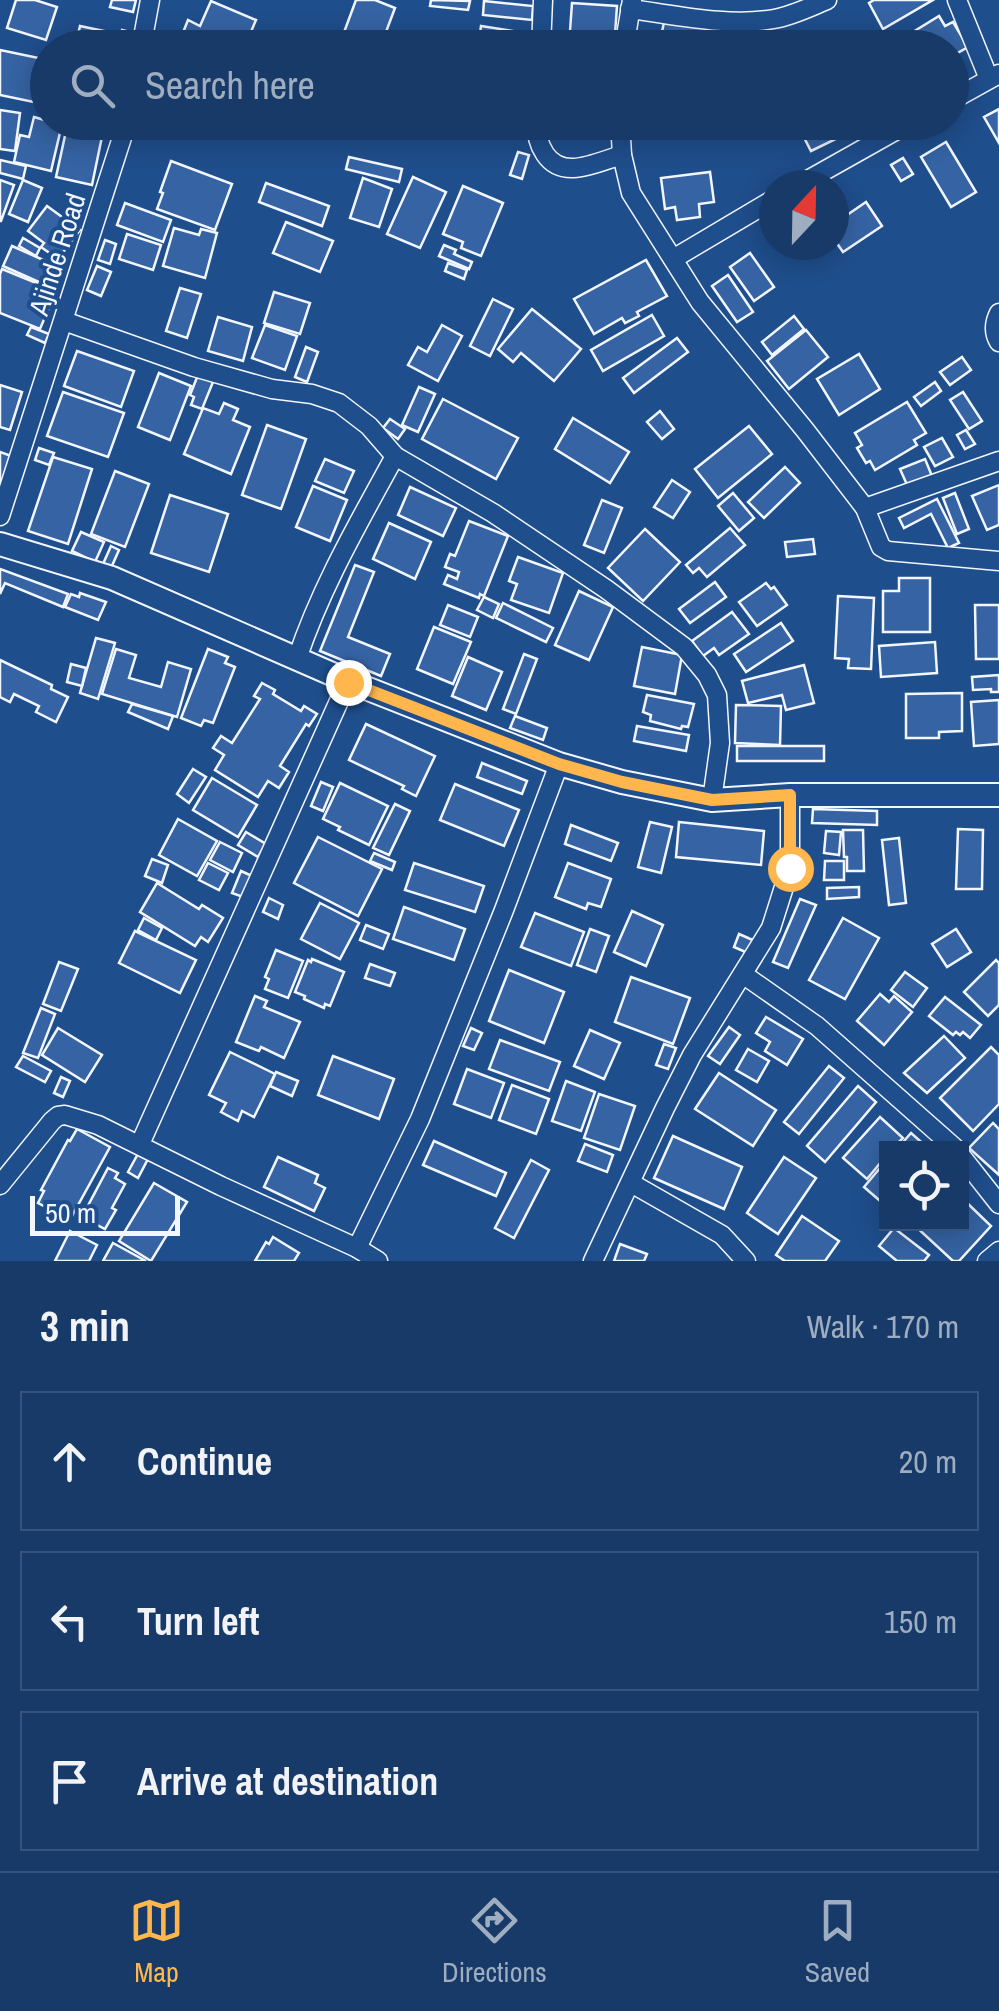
<!DOCTYPE html>
<meta charset="utf-8">
<style>
body{margin:0;font-family:"Archivo Narrow",sans-serif;background:#244571;color:#f1f3f6}
.controls{position:absolute;right:30px;bottom:30px;display:grid;overflow:hidden;border-radius:0px;box-shadow:0 5px 25px #0003}
.controls button{width:90px;height:90px;display:grid;place-items:center;padding:0;border:0;border-bottom:2px solid #36547d;background:#173a69;color:#f1f3f6;font:50px sans-serif}
.compass{position:absolute;left:759px;top:170px;width:90px;height:90px;border-radius:50%;background:#173a69;box-shadow:0 5px 25px #0003;rotate:22deg}
.scale{position:absolute;left:30px;bottom:25px;width:150px;box-sizing:border-box;padding-left:10px;border:5px solid #f2f6ff;border-top:0;font-size:28px;line-height:35px;white-space:nowrap;color:#f2f6ff;-webkit-text-stroke:8px #1f4e8c;paint-order:stroke}
.stop{position:absolute;width:30px;height:30px;margin:-22px;border:8px solid #ffb74d;border-radius:50%;background:#fff}
.stop.end{background:#ffb74d;border-color:#fff;box-shadow:0 2px 10px #0008}
.list{margin:0;padding:0;list-style:none}
h2{display:flex;justify-content:space-between;align-items:center;height:130px;margin:0;padding:0 40px;font-size:42px}
h2 small{font-size:32px;font-weight:400;color:#9eadc0}
.list li{display:grid;grid-template-columns:65px 1fr auto;gap:30px;align-items:center;box-sizing:border-box;height:140px;margin:0 20px 20px;padding:0 20px;border:2px solid #36547d;border-radius:0px}
.list b{display:block;font-size:38px;white-space:nowrap}
.list em{font-size:32px;font-style:normal;color:#9eadc0}
.icon{flex:none;width:55px;height:55px;fill:none;stroke:currentColor;stroke-width:2;stroke-linecap:round;stroke-linejoin:round}
.map{position:relative;flex:none;width:999px;height:1261px;overflow:hidden}
.search{position:absolute;background:#173a69;box-shadow:0 5px 25px #0003;left:30px;right:30px;top:30px;height:110px;display:flex;align-items:center;gap:25px;box-sizing:border-box;padding:0 35px;border-radius:55px;color:#9eadc0;font-size:38px}
.sheet{height:610px;background:#173a69}
nav{display:flex;justify-content:space-around;align-items:center;box-sizing:border-box;height:140px;border-top:2px solid #36547d;background:#173a69;font-size:28px;color:#9eadc0}
nav a{display:grid;justify-items:center;gap:5px}
nav .on{color:#ffb74d}
.map>svg:first-child{display:block}
.building{fill:#3563a3;stroke:#f2f6ff;stroke-width:2.5}
.lines{fill:none;stroke-linecap:round;stroke-linejoin:round}
.minor-casing{stroke:#f2f6ff;stroke-width:21}
.tertiary-casing{stroke:#f2f6ff;stroke-width:26}
.minor{stroke:#1f4e8c;stroke-width:18}
.tertiary{stroke:#1f4e8c;stroke-width:22}
.route{stroke:#ffb74d;stroke-width:12}
.labels{text-anchor:middle;stroke-width:8;stroke-linejoin:round;paint-order:stroke}
.street-label{font-size:28px;fill:#f2f6ff;stroke:#1f4e8c}
</style>
<div class="map">
<svg width="999" height="1261" viewBox="0 0 999 1261">
<rect width="100%" height="100%" fill="#1f4e8c"/>
<!-- building -->
<g class="building">
<polygon points="16,0 35,0 57,7 46,40 7,28"/>
<polygon points="112,0 136,0 133,12 110,7"/>
<polygon points="356,0 375,0 395,8 380,48 343,35"/>
<polygon points="431,0 470,1 468,10 430,6"/>
<polygon points="874,0 933,0 883,29 869,3"/>
<polygon points="211,1 256,20 244,48 187,48 189,44 180,40 188,20 200,26"/>
<polygon points="484,1 533,6 532,20 483,15"/>
<polygon points="572,3 617,6 615,34 570,31"/>
<polygon points="939,16 945,26 953,22 968,47 952,56 952,48 887,48"/>
<polygon points="665,18 728,31 725,48 662,48 663,46 659,45"/>
<polygon points="80,26 118,34 115,48 75,48"/>
<polygon points="481,26 539,35 537,48 478,48"/>
<polygon points="122,30 138,34 134,48 118,46"/>
<polygon points="746,32 782,48 740,48"/>
<polygon points="833,32 842,48 810,48 808,45"/>
<polygon points="0,50 48,60 48,105 0,95"/>
<polygon points="999,109 999,143 984,117"/>
<polygon points="0,110 20,113 15,151 0,149"/>
<polygon points="34,117 48,121 48,122 62,124 51,171 14,162 20,135 29,137"/>
<polygon points="68,122 105,122 92,185 56,177"/>
<polygon points="572,122 607,122 607,128 593,126 592,131 571,129"/>
<polygon points="796,122 833,122 840,137 811,151"/>
<polygon points="946,142 976,192 951,207 921,157"/>
<polygon points="518,152 529,155 522,179 510,175"/>
<polygon points="349,157 402,169 399,182 346,169"/>
<polygon points="903,158 913,174 901,181 891,165"/>
<polygon points="0,160 26,166 23,179 0,173"/>
<polygon points="171,161 232,184 215,230 157,209 163,193 160,192"/>
<polygon points="710,172 714,202 699,204 700,217 677,220 675,207 665,209 661,178"/>
<polygon points="413,177 446,192 420,248 387,234"/>
<polygon points="363,178 392,189 379,227 350,218"/>
<polygon points="0,180 14,185 1,221 0,221"/>
<polygon points="23,180 42,188 28,222 9,214"/>
<polygon points="266,183 329,206 322,226 259,202"/>
<polygon points="463,186 503,203 481,256 461,248 463,242 443,234"/>
<polygon points="866,202 882,226 843,252 834,239 834,224"/>
<polygon points="125,203 171,220 163,242 117,225"/>
<polygon points="47,206 80,230 58,259 41,247 44,243 28,231"/>
<polygon points="286,222 333,241 320,272 273,253"/>
<polygon points="174,228 199,235 201,229 217,233 205,278 163,266"/>
<polygon points="127,234 161,245 153,270 119,259"/>
<polygon points="23,238 40,248 36,256 19,246"/>
<polygon points="105,240 116,244 110,264 98,260"/>
<polygon points="444,245 456,250 454,254 472,262 469,269 439,256"/>
<polygon points="12,246 50,263 41,283 3,266"/>
<polygon points="750,253 774,287 754,301 730,267"/>
<polygon points="646,260 667,296 637,312 639,316 625,323 622,318 594,334 574,299"/>
<polygon points="448,263 467,270 464,279 445,271"/>
<polygon points="97,266 111,272 101,296 87,290"/>
<polygon points="2,269 56,291 40,329 0,313 0,274"/>
<polygon points="728,275 753,312 737,322 712,286"/>
<polygon points="180,288 201,294 187,338 166,331"/>
<polygon points="274,292 310,303 300,334 264,323"/>
<polygon points="493,299 513,309 490,356 470,346"/>
<polygon points="532,309 581,349 554,381 521,353 513,362 498,349"/>
<polygon points="652,315 664,336 603,371 591,350"/>
<polygon points="794,316 804,329 772,355 762,342"/>
<polygon points="218,317 252,327 243,361 208,351"/>
<polygon points="265,325 297,336 285,370 252,358"/>
<polygon points="442,325 462,336 438,381 408,365 418,347 427,352"/>
<polygon points="31,327 49,334 45,343 27,335"/>
<polygon points="806,330 828,357 789,389 767,361"/>
<polygon points="677,338 688,352 634,393 623,378"/>
<polygon points="306,347 318,352 307,382 295,377"/>
<polygon points="77,351 134,371 121,407 64,386"/>
<polygon points="859,354 880,389 839,415 817,379"/>
<polygon points="962,357 971,370 950,385 940,372"/>
<polygon points="159,373 191,386 170,440 138,427"/>
<polygon points="198,375 213,382 202,409 191,405 194,397 190,395"/>
<polygon points="935,382 941,391 921,406 914,397"/>
<polygon points="0,385 22,392 10,430 0,427"/>
<polygon points="419,387 435,394 418,432 402,425"/>
<polygon points="63,392 124,413 108,457 47,436"/>
<polygon points="963,392 982,421 969,429 950,400"/>
<polygon points="443,399 518,438 496,479 422,439"/>
<polygon points="907,402 926,433 914,440 917,445 875,470 870,461 866,463 857,448 862,445 855,433"/>
<polygon points="224,403 238,409 233,420 250,427 231,474 184,454 203,408 219,414"/>
<polygon points="660,411 674,429 662,439 647,422"/>
<polygon points="573,418 629,452 610,483 555,449"/>
<polygon points="390,419 405,429 398,439 383,428"/>
<polygon points="267,425 306,439 281,509 242,495"/>
<polygon points="749,426 772,454 718,498 695,469"/>
<polygon points="966,430 975,444 965,449 957,435"/>
<polygon points="942,438 953,457 935,466 924,447"/>
<polygon points="39,448 54,453 49,465 35,460"/>
<polygon points="0,452 14,457 0,493"/>
<polygon points="53,457 92,469 68,544 28,531"/>
<polygon points="325,459 354,471 344,493 315,481"/>
<polygon points="925,459 932,476 908,487 900,469"/>
<polygon points="785,467 800,483 764,518 748,502"/>
<polygon points="115,471 149,484 125,547 91,534"/>
<polygon points="672,480 690,492 673,518 654,507"/>
<polygon points="999,485 999,525 987,530 972,496"/>
<polygon points="313,486 347,500 330,541 296,527"/>
<polygon points="410,487 456,508 443,536 398,515"/>
<polygon points="733,493 754,518 739,531 718,506"/>
<polygon points="955,493 969,529 957,534 943,498"/>
<polygon points="170,495 228,514 209,572 151,553"/>
<polygon points="937,499 959,543 948,548 931,514 904,528 899,518"/>
<polygon points="602,500 622,508 604,553 584,545"/>
<polygon points="469,521 508,536 484,596 480,594 479,598 444,584 448,575 457,579 459,572 445,567 450,554 455,556"/>
<polygon points="389,523 431,542 415,579 373,559"/>
<polygon points="730,528 745,545 707,577 699,568 693,573 686,565"/>
<polygon points="645,529 680,562 643,601 608,568"/>
<polygon points="81,532 104,542 95,562 72,551"/>
<polygon points="813,539 815,554 787,557 785,542"/>
<polygon points="111,546 119,550 111,568 103,564"/>
<polygon points="518,557 563,573 549,613 511,600 517,584 509,581"/>
<polygon points="355,565 374,572 348,637 390,654 381,676 320,651"/>
<polygon points="0,569 68,594 63,607 5,583 0,594"/>
<polygon points="899,578 930,578 930,632 883,632 883,591 899,591"/>
<polygon points="715,582 726,597 690,623 679,609"/>
<polygon points="766,583 771,589 774,587 787,605 757,626 739,602"/>
<polygon points="579,591 613,607 589,660 555,645"/>
<polygon points="80,593 106,602 98,620 65,607 71,594 79,597"/>
<polygon points="838,596 874,598 871,669 848,668 849,659 835,658"/>
<polygon points="484,597 499,604 493,618 477,610"/>
<polygon points="503,603 553,628 546,642 496,618"/>
<polygon points="448,605 478,617 470,637 440,625"/>
<polygon points="975,605 999,605 999,659 976,659"/>
<polygon points="732,612 749,634 719,655 714,648 703,656 692,641"/>
<polygon points="781,623 793,641 746,672 734,654"/>
<polygon points="434,627 471,642 453,684 417,669"/>
<polygon points="96,638 115,643 98,699 80,693"/>
<polygon points="935,642 937,673 881,677 879,646"/>
<polygon points="642,647 682,655 675,694 634,686"/>
<polygon points="116,649 136,655 129,678 161,687 168,662 191,669 177,717 102,694"/>
<polygon points="208,649 228,657 225,663 235,667 213,723 204,720 201,726 181,718"/>
<polygon points="524,654 537,659 516,714 503,709"/>
<polygon points="468,657 502,672 486,710 452,696"/>
<polygon points="0,660 52,685 51,689 68,697 56,722 36,712 39,706 14,694 10,702 0,697"/>
<polygon points="71,664 86,668 82,686 67,682"/>
<polygon points="804,665 814,703 786,710 782,695 748,703 742,681"/>
<polygon points="999,675 999,692 991,692 991,689 973,690 972,677"/>
<polygon points="262,683 275,690 273,694 301,711 304,706 317,714 309,726 306,724 280,766 289,772 279,788 268,781 258,797 215,770 224,755 213,748 221,736 232,743 260,699 254,696"/>
<polygon points="962,693 962,731 939,732 939,738 906,738 906,694"/>
<polygon points="647,695 694,704 688,727 682,726 681,729 650,721 651,715 643,712"/>
<polygon points="999,700 999,744 974,746 971,702"/>
<polygon points="132,704 173,716 168,729 128,712"/>
<polygon points="736,705 781,706 780,745 735,743"/>
<polygon points="515,716 547,728 543,740 510,728"/>
<polygon points="366,724 435,756 416,796 402,789 404,786 349,760"/>
<polygon points="637,726 689,735 686,751 634,741"/>
<rect x="737" y="746" width="87" height="15"/>
<polygon points="482,763 527,781 522,794 477,777"/>
<polygon points="193,769 206,777 189,803 177,794"/>
<polygon points="212,778 257,805 238,837 193,810"/>
<polygon points="321,782 333,787 323,811 311,806"/>
<polygon points="340,783 388,806 369,845 338,830 340,827 323,819"/>
<polygon points="455,784 519,810 504,846 440,820"/>
<polygon points="395,804 410,811 389,855 373,848"/>
<polygon points="813,809 877,811 877,825 812,823"/>
<polygon points="178,819 217,841 197,876 159,855"/>
<polygon points="650,822 672,827 661,873 638,867"/>
<polygon points="679,822 764,831 761,865 676,857"/>
<polygon points="571,825 618,843 611,861 565,844"/>
<polygon points="958,829 983,830 982,889 956,889"/>
<polygon points="843,830 863,830 864,871 847,871 847,857 844,857"/>
<polygon points="826,831 841,832 839,855 824,853"/>
<polygon points="246,832 266,844 258,857 238,845"/>
<polygon points="318,837 382,869 358,916 294,883"/>
<polygon points="899,838 906,903 889,905 882,840"/>
<polygon points="220,842 242,853 233,872 210,860"/>
<polygon points="374,853 395,862 392,870 370,861"/>
<polygon points="152,859 168,865 162,883 145,876"/>
<polygon points="825,861 844,861 844,880 824,880"/>
<polygon points="208,863 228,873 219,890 199,880"/>
<polygon points="414,863 484,886 475,912 405,890"/>
<polygon points="568,863 611,879 601,907 588,903 586,909 555,897"/>
<polygon points="241,871 252,876 243,897 232,893"/>
<polygon points="157,883 199,909 202,905 223,918 208,942 201,937 195,946 140,912"/>
<polygon points="859,887 859,897 827,899 827,888"/>
<polygon points="269,898 283,905 278,919 263,912"/>
<polygon points="800,899 816,905 788,968 773,962"/>
<polygon points="320,903 359,923 340,959 301,939"/>
<polygon points="404,907 465,929 454,960 393,939"/>
<polygon points="632,911 663,925 646,966 614,952"/>
<polygon points="535,913 584,932 571,966 521,947"/>
<polygon points="144,918 162,928 156,940 138,930"/>
<polygon points="843,918 879,938 845,999 809,980"/>
<polygon points="366,925 389,934 383,949 360,940"/>
<polygon points="590,929 609,936 596,972 577,965"/>
<polygon points="956,929 971,952 947,967 932,944"/>
<polygon points="135,931 196,960 180,993 119,963"/>
<polygon points="739,934 755,941 750,954 734,947"/>
<polygon points="276,950 303,961 288,998 265,989 269,979 265,977"/>
<polygon points="312,959 344,972 330,1006 325,1004 324,1008 304,999 305,996 295,992 308,960 311,962"/>
<polygon points="996,960 999,963 999,1005 988,1016 964,992"/>
<polygon points="59,962 78,969 61,1011 43,1004"/>
<polygon points="370,964 395,973 390,986 365,978"/>
<polygon points="509,970 564,992 544,1043 489,1021"/>
<polygon points="905,972 927,988 913,1007 891,990"/>
<polygon points="631,977 690,998 673,1044 615,1022"/>
<polygon points="880,994 889,1002 894,996 912,1012 884,1045 857,1021"/>
<polygon points="255,996 267,1001 264,1007 300,1022 284,1058 261,1047 259,1051 236,1042"/>
<polygon points="945,997 981,1025 970,1038 963,1032 960,1035 956,1032 953,1035 929,1016"/>
<polygon points="41,1008 55,1014 38,1058 23,1053"/>
<polygon points="766,1017 803,1039 787,1065 765,1051 770,1042 756,1033"/>
<polygon points="729,1027 740,1035 720,1064 708,1056"/>
<polygon points="58,1028 102,1055 85,1082 42,1055"/>
<polygon points="471,1028 482,1033 474,1050 463,1046"/>
<polygon points="590,1030 620,1043 604,1079 574,1066"/>
<polygon points="944,1036 965,1058 927,1093 904,1073"/>
<polygon points="500,1040 560,1062 549,1091 489,1069"/>
<polygon points="664,1044 676,1048 668,1069 656,1065"/>
<polygon points="991,1047 999,1055 999,1104 973,1131 940,1098"/>
<polygon points="748,1049 769,1061 757,1082 736,1070"/>
<polygon points="230,1052 275,1074 254,1117 242,1111 238,1121 221,1112 226,1103 209,1095"/>
<polygon points="23,1056 51,1071 45,1082 16,1067"/>
<polygon points="333,1056 394,1079 379,1119 318,1095"/>
<polygon points="829,1066 844,1078 799,1134 784,1122"/>
<polygon points="467,1069 504,1083 491,1118 454,1104"/>
<polygon points="276,1072 298,1081 292,1096 270,1086"/>
<polygon points="719,1073 776,1110 753,1146 695,1109"/>
<polygon points="61,1077 70,1081 63,1097 54,1093"/>
<polygon points="566,1081 595,1092 581,1131 552,1121"/>
<polygon points="512,1085 549,1099 536,1134 499,1120"/>
<polygon points="858,1086 876,1102 825,1162 807,1146"/>
<polygon points="599,1094 635,1106 620,1150 584,1138"/>
<polygon points="880,1117 903,1138 893,1148 886,1148 886,1156 867,1179 843,1158"/>
<polygon points="993,1123 999,1129 999,1175 969,1148"/>
<polygon points="77,1129 110,1147 72,1216 61,1210 59,1214 38,1203 44,1191 41,1190 68,1140 70,1141"/>
<polygon points="911,1133 928,1148 898,1148"/>
<polygon points="673,1136 742,1167 724,1209 654,1178"/>
<polygon points="434,1141 506,1173 496,1196 423,1165"/>
<polygon points="585,1144 613,1155 607,1172 578,1161"/>
<polygon points="139,1152 149,1157 138,1178 128,1172"/>
<polygon points="278,1157 318,1175 315,1183 325,1188 314,1211 264,1187"/>
<polygon points="784,1157 816,1178 778,1234 747,1213"/>
<polygon points="531,1160 549,1170 514,1238 495,1228"/>
<polygon points="886,1161 886,1206 864,1187"/>
<polygon points="108,1168 118,1173 115,1178 125,1184 112,1208 116,1210 105,1229 82,1217"/>
<polygon points="154,1183 187,1202 151,1261 119,1241"/>
<polygon points="962,1198 991,1226 959,1261 953,1261 913,1224 962,1224"/>
<polygon points="802,1216 839,1241 825,1261 785,1261 776,1255"/>
<polygon points="894,1228 929,1255 924,1261 897,1261 879,1246"/>
<polygon points="70,1231 97,1245 89,1261 55,1261"/>
<polygon points="273,1237 299,1253 294,1261 255,1261 266,1242 269,1244"/>
<polygon points="113,1243 146,1261 103,1261"/>
<polygon points="620,1244 647,1254 644,1261 614,1261"/>
</g>
<g class="lines">
<defs>
<g id="minor">
<polyline points="957,0 989,79"/>
<path d="M630,9c47,6 98,18 144,10 18,-3 36,-12 53,-19"/>
<polyline points="141,48 150,0"/>
<polyline points="541,48 543,0"/>
<polyline points="624,48 632,0"/>
<polyline points="952,100 999,74"/>
<path d="M537,122c-1,12 2,23 8,32 18,27 52,8 77,1"/>
<polyline points="620,122 622,155 631,193 700,302 805,430 865,508 881,547 888,551 999,561"/>
<polyline points="799,185 911,122"/>
<polyline points="673,259 774,199"/>
<path d="M999,313c-5,10 -6,19 0,29"/>
<polyline points="64,321 194,367 272,389 312,394 339,403 369,426 395,456 493,513 606,589 684,647 707,675 717,695 720,743 712,800"/>
<polyline points="865,508 999,461"/>
<polyline points="0,516 127,122"/>
<path d="M297,659c24,-72 62,-137 98,-203"/>
<polyline points="744,975 817,1026 955,1148"/>
<polyline points="140,1144 348,681"/>
<polyline points="962,1157 999,1204"/>
<polyline points="631,1183 722,1235 746,1261"/>
<polyline points="0,1185 52,1121 58,1116 65,1115 98,1125 221,1186 357,1248 378,1261"/>
<polyline points="357,1248 420,1119 504,910 559,764"/>
<polyline points="593,1261 665,1108 692,1055 771,928 790,868 790,795"/>
<polyline points="987,1261 999,1251"/>
</g>
<polyline id="tertiary" points="0,544 112,578 348,681 559,764 622,782 712,800 790,795 999,795"/>
</defs>
<!-- minor casing -->
<use href="#minor" class="minor-casing"/>
<!-- tertiary casing -->
<use href="#tertiary" class="tertiary-casing"/>
<!-- minor -->
<use href="#minor" class="minor"/>
<!-- tertiary -->
<use href="#tertiary" class="tertiary"/>
</g>
<g class="lines">
<!-- route -->
<polyline class="route" points="348,682 559,764 622,782 712,800 790,795 790,868"/>
</g>
<g class="labels">
<!-- street labels -->
<g class="street-label">
<text transform="translate(57 254) rotate(-72)" y="10">Ajinde Road</text>
</g>
</g>
</svg>
<div class="controls">
<button><svg class="icon" aria-label="locate" viewBox="0 0 24 24"><circle cx="12" cy="12" r="6"/><path d="M12 2v4M12 18v4M2 12h4M18 12h4"/></svg></button>
</div>
<svg class="compass" viewBox="-18 -18 36 36"><path d="M0-13l5 13h-10z" fill="#e53935"/><path d="M0 13l5-13h-10z" fill="#9eadc0"/></svg>
<div class="scale">50 m</div>
<div class="stop" style="left:790px;top:868px"></div>
<div class="stop end" style="left:348px;top:682px"></div>
<div class="search"><svg class="icon" aria-label="search" viewBox="0 0 24 24"><circle cx="10" cy="10" r="6"/><path d="M15 15l6 6"/></svg>Search here</div>
</div>
<section class="sheet">
<h2>3 min<small>Walk · 170 m</small></h2>
<ul class="list">
<li><svg class="icon" aria-label="ahead" viewBox="0 0 24 24"><path d="M12 20V5M6 11l6-6 6 6"/></svg><div><b>Continue</b></div><em>20 m</em></li>
<li><svg class="icon" aria-label="left" viewBox="0 0 24 24"><path d="M17 20v-9H6M10 6l-5 5 5 5"/></svg><div><b>Turn left</b></div><em>150 m</em></li>
<li><svg class="icon" aria-label="arrive" viewBox="0 0 24 24"><path d="M6 21V4h12l-3 4 3 4H6"/></svg><div><b>Arrive at destination</b></div></li>
</ul>
</section>
<nav>
<a class="on"><svg class="icon" aria-label="map" viewBox="0 0 24 24"><path d="M3 6l6-2 6 2 6-2v14l-6 2-6-2-6 2zM9 4v14M15 6v14"/></svg>Map</a>
<a><svg class="icon" aria-label="directions" viewBox="0 0 24 24"><path d="M12 3l9 9-9 9-9-9zM9 14v-3h6M13 9l2 2-2 2"/></svg>Directions</a>
<a><svg class="icon" aria-label="saved" viewBox="0 0 24 24"><path d="M7 4h10v16l-5-4-5 4z"/></svg>Saved</a>
</nav>
